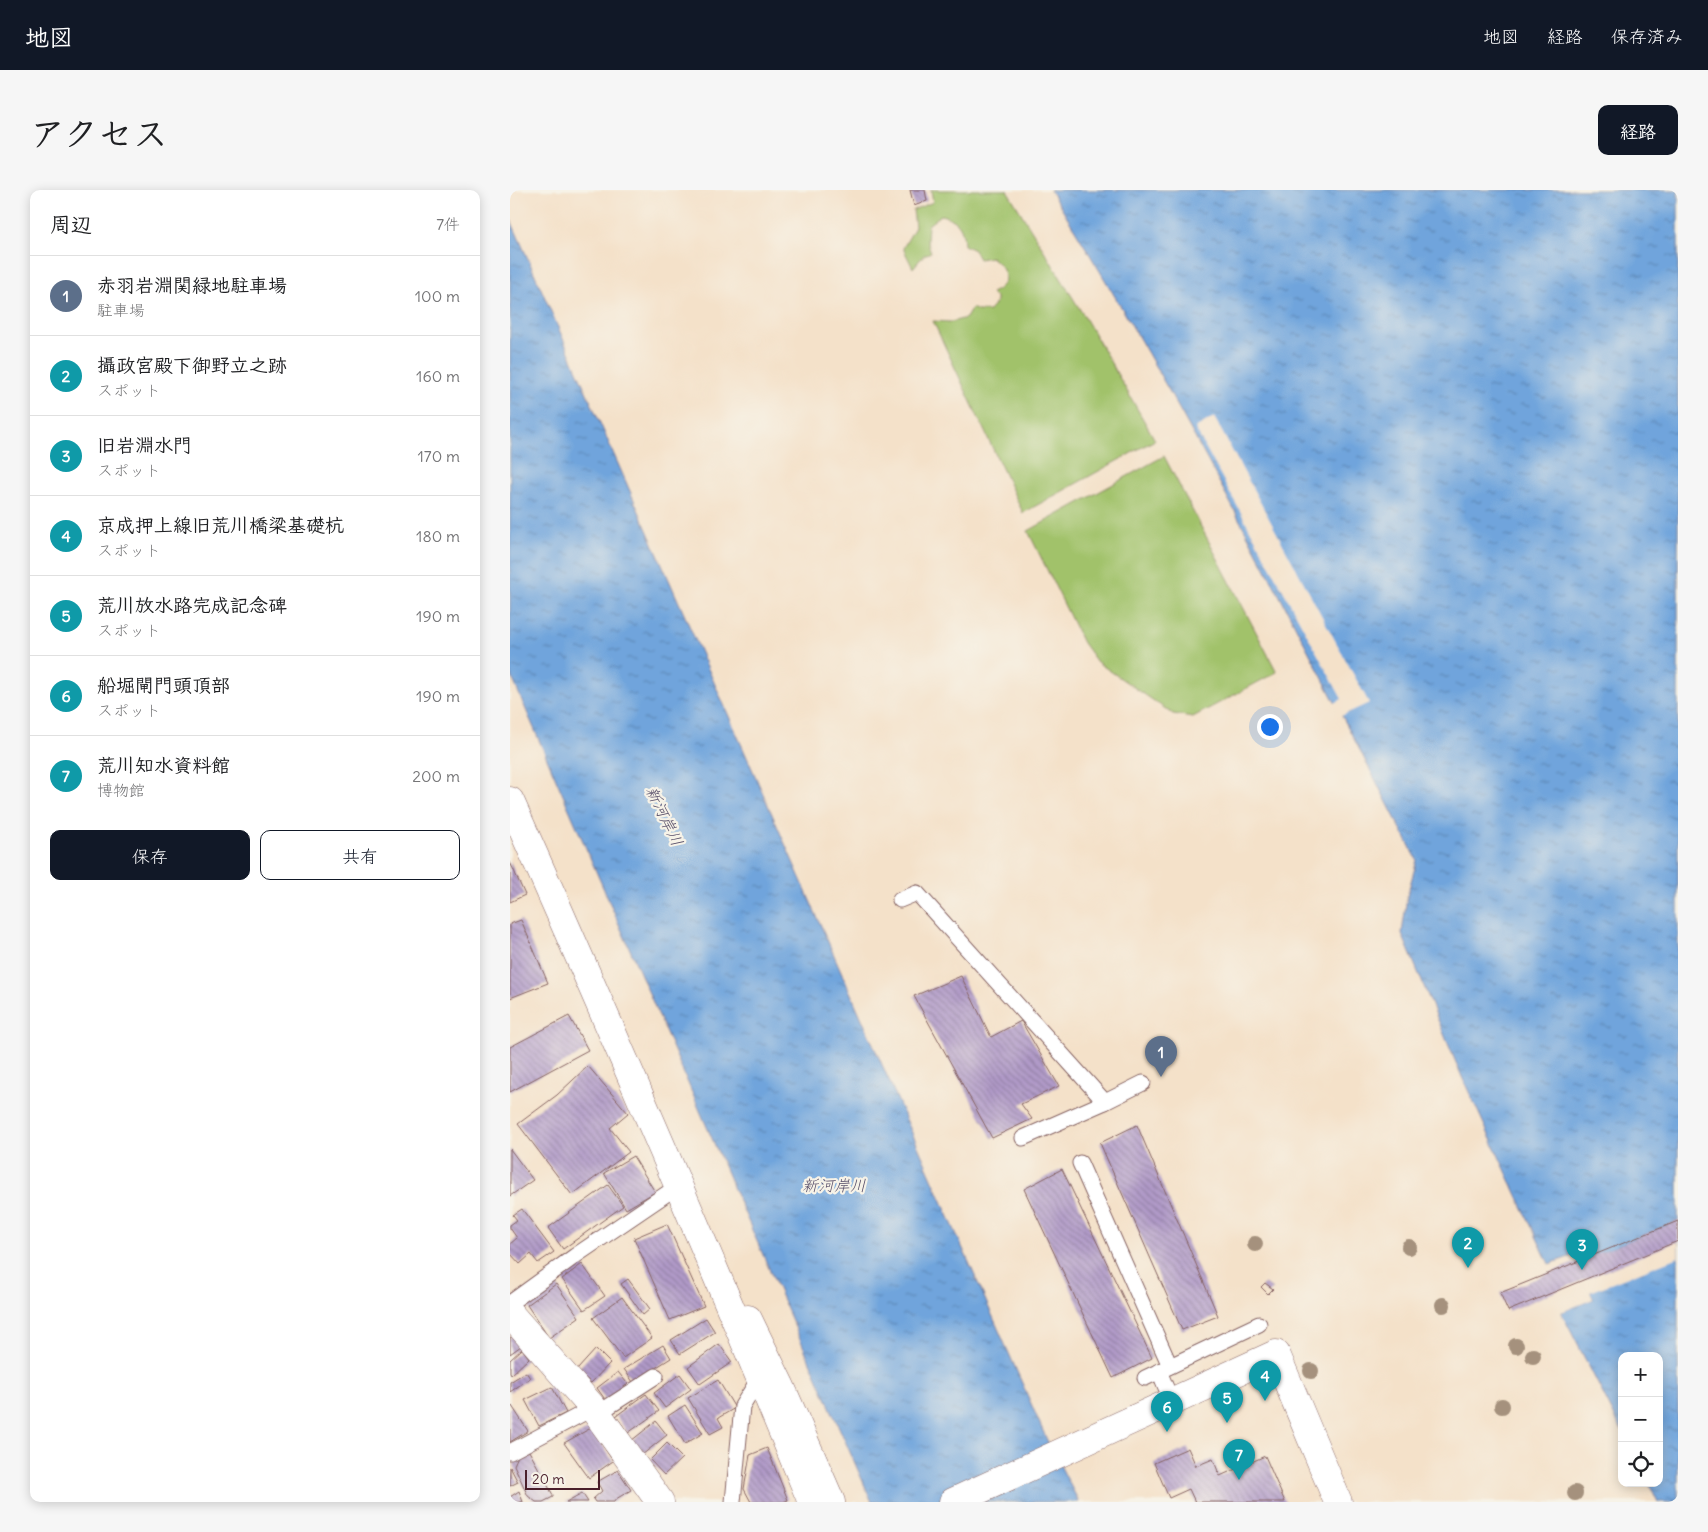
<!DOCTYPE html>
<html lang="ja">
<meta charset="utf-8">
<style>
body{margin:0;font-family:Delius,"Klee One",sans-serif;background:#f6f6f6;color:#202124}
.controls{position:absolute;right:15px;bottom:15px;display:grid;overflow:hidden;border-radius:10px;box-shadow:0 2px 12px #0003}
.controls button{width:45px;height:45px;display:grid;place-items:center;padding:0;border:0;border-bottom:1px solid #e0e0e0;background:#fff;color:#202124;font:25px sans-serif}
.scale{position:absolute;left:15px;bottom:12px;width:75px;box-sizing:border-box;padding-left:5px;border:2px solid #4a1f2b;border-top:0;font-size:14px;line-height:18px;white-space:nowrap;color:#4a1f2b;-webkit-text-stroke:4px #f7f3e8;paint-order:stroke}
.you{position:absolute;left:759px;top:536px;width:18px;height:18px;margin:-12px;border:4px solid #fff;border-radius:50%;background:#1a73e8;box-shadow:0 0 0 8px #1a73e833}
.badge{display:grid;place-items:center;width:32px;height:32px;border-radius:50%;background:#111827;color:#fff;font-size:16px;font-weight:700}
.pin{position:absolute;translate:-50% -41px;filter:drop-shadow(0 1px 2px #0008)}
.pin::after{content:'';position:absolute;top:26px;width:18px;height:15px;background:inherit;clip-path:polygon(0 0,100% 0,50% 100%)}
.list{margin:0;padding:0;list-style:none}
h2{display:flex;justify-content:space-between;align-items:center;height:65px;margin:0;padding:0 20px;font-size:21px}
h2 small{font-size:16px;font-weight:400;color:#757577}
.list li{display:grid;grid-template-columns:32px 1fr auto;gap:15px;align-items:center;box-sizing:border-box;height:80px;padding:0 20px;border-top:1px solid #e0e0e0}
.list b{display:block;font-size:19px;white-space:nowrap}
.list p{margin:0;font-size:16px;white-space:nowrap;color:#757577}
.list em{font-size:16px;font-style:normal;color:#757577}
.actions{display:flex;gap:10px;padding:15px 20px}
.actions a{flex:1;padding:11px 0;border:1px solid #111827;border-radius:10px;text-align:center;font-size:18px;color:#111827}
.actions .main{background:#111827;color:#fff}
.icon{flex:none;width:28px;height:28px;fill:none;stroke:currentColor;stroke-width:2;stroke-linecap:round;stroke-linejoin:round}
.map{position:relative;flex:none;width:1168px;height:1312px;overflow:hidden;border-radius:10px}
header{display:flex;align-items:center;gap:30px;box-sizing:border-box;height:70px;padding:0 25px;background:#111827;color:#fff}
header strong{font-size:24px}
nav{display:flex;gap:28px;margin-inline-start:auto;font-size:18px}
.intro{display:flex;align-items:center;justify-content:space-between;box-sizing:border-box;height:120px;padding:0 30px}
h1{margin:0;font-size:35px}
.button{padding:12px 22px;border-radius:10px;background:#111827;color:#fff;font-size:18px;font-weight:700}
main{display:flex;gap:30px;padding:0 30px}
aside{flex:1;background:#fff;border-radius:10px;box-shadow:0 2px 12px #0003}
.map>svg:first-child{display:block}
.green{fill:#a1c26b;stroke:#76704b}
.water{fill:url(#water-ripples);stroke:#5c6284}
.pier{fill:#f4e1c9}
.building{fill:url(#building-back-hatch)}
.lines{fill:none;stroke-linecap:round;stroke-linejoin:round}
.service-casing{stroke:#866362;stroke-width:17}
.minor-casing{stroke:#866362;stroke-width:29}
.tertiary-casing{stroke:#866362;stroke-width:29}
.service{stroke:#fff;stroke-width:15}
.minor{stroke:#fff;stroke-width:28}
.tertiary{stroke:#fff;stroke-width:28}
.tree{fill:#a5917d}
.labels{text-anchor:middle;stroke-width:4.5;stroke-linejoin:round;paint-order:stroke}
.water-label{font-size:16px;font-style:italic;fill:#574e69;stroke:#f7f3e8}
</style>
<header>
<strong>地図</strong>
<nav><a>地図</a><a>経路</a><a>保存済み</a></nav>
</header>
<div class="intro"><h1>アクセス</h1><a class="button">経路</a></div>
<main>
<aside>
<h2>周辺<small>7件</small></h2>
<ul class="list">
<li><span class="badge" style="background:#5c6f8a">1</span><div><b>赤羽岩淵関緑地駐車場</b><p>駐車場</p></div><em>100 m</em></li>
<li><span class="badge" style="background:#0f9aa8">2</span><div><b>攝政宮殿下御野立之跡</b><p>スポット</p></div><em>160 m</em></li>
<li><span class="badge" style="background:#0f9aa8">3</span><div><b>旧岩淵水門</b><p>スポット</p></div><em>170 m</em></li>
<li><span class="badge" style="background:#0f9aa8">4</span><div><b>京成押上線旧荒川橋梁基礎杭</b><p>スポット</p></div><em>180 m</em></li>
<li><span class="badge" style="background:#0f9aa8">5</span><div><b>荒川放水路完成記念碑</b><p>スポット</p></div><em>190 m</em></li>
<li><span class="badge" style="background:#0f9aa8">6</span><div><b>船堀閘門頭頂部</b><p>スポット</p></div><em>190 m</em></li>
<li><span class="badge" style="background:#0f9aa8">7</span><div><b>荒川知水資料館</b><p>博物館</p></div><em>200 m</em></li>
</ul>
<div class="actions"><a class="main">保存</a><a>共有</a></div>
</aside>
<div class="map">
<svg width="1168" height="1312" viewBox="0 0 1168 1312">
<defs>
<pattern id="water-ripples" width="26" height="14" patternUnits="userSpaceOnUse" patternTransform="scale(1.25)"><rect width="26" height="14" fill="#6fa4dc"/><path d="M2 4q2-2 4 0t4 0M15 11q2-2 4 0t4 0" fill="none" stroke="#5d85b3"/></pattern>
<pattern id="building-back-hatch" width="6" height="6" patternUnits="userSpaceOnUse" patternTransform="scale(1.25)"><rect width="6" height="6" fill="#b09ac8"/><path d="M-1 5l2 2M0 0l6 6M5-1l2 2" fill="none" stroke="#917da3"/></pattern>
</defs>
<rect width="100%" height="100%" fill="#f7f3e8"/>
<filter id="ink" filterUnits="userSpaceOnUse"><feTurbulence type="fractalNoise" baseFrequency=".02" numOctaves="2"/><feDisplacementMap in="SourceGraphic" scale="10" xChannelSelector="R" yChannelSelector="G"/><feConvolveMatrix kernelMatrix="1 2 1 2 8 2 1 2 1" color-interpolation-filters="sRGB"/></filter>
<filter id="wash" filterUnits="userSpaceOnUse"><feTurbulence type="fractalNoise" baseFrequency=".0096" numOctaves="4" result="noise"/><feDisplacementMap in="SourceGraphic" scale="20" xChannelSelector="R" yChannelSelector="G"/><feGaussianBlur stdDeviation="1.12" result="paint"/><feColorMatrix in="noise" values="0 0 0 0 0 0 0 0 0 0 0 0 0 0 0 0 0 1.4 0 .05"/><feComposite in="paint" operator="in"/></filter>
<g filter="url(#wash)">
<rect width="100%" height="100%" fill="#f4e1c9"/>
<!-- green -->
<g class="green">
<path d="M421,0h76l80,131 68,119 -132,73 -90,-192 18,1 15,-4 6,-10 6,3h11l7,-8v-6l-5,-4c21,-9 16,-24 0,-36l-12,2 -5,-9 -10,-5c-1,-18 -5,-25 -23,-30l-13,10 -1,16 4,11 -7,3 -11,13 -10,-20 12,-21 -2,-17 20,-8z"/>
<polygon points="654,266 767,482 683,527 663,524 587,472 573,453 518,341"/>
</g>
<!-- water -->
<g class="water">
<path d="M540,0h628v1031l-100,41 -3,-7 -26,9 -87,-187 -60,-143 5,-38 10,-36c-118,-225 -231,-455 -367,-670z"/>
<polygon points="0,28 537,1250 569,1312 362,1312 220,990 0,483"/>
<polygon points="1168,1051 1168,1312 1148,1312 1139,1293 1149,1293 1149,1166 1112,1166 1112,1241 1051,1122 1083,1109 1080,1102"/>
</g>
<!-- pier -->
<g class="pier">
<polygon points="704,227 859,513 829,527 823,514 832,509 685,238"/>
<polygon points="1168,1051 1168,1067 1080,1102 1083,1109 1049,1123 1050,1120 1080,1108 1075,1090"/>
</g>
<g id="blocks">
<!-- building -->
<g class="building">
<polygon points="400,0 415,0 417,11 404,16"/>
<polygon points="0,672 15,705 0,712"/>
<polygon points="11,730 38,793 0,808 0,734"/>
<polygon points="451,786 481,847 511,831 549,896 511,914 522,929 482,948 404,806"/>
<polygon points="59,826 78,860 0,902 0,857"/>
<polygon points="78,876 118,923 100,938 119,962 62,1005 8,934 47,905"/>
<polygon points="627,935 708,1126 672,1140 590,953"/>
<polygon points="0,959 23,990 0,1006"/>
<polygon points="123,966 145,1002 116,1019 94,983"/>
<polygon points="552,979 642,1168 603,1188 514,999"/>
<polygon points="98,995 113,1016 53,1059 38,1038"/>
<polygon points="12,1019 44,1062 28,1073 21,1064 10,1074 0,1063 0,1054 7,1048 0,1038 0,1035 7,1030 3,1025"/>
<polygon points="1168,1031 1168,1051 998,1121 990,1103"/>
<polygon points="157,1034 194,1116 160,1130 124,1048"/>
<polygon points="72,1074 95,1106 74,1120 52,1089"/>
<polygon points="118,1089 140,1119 133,1125 111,1094"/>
<polygon points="755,1093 763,1099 758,1104 751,1097"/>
<polygon points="46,1094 69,1127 39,1148 17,1115"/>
<polygon points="112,1107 142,1148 113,1168 83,1128"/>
<polygon points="196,1128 205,1142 170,1164 161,1150"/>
<polygon points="7,1143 15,1153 0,1164 0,1148"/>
<polygon points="209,1154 222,1172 190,1194 178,1177"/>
<polygon points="153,1155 161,1168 123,1192 114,1179"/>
<polygon points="12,1159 19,1168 1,1185 0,1183 0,1170"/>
<polygon points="86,1159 100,1173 81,1193 67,1180"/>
<polygon points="16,1182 20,1188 0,1202 0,1192"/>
<polygon points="108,1182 121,1198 99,1215 87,1198"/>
<polygon points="170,1184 181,1199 155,1218 144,1203"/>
<polygon points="208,1190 225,1218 208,1228 213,1237 200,1244 178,1208"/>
<polygon points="42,1197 56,1223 29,1236 15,1210"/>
<polygon points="136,1204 149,1221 118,1243 106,1226"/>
<polygon points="175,1215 193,1243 175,1254 158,1226"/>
<polygon points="2,1216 18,1241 0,1252 0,1218"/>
<polygon points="146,1231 157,1245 132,1265 121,1251"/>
<polygon points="81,1238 103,1271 79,1288 54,1253"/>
<polygon points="157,1253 172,1268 154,1285 140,1270"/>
<polygon points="257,1258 278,1310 273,1312 241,1312 234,1299 240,1265"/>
<polygon points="678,1258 686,1276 703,1269 710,1286 755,1266 775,1312 685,1312 679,1299 659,1308 644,1273"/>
<polygon points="19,1261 43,1305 43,1307 33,1312 26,1312 18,1306 4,1275 8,1266"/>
<polygon points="0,1277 8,1292 0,1296"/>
<polygon points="108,1280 121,1300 106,1309 104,1312 85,1312 83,1309 92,1301 87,1292"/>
<polygon points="9,1301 13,1312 0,1312 0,1307"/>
<polygon points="72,1303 78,1312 56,1312"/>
</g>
</g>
</g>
<g filter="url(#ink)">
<use href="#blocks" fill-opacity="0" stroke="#866362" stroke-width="1"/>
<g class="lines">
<defs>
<g id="service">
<polyline points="390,710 407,703 595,912"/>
<polyline points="513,948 595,912 633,893"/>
<polyline points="570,973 660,1176"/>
<polyline points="0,1113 65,1066 168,996"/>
<polyline points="649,1181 662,1212"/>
<polyline points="635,1188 749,1134"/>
<polyline points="87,1224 146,1186"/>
<polyline points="0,1262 83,1218"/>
<polyline points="223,1312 232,1216 250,1187"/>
</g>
<g id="minor">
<polyline points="0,1124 83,1218 150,1312"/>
<polyline points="238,1129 271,1197 321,1312"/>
<polyline points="443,1312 766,1164 828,1312"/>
</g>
<path id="tertiary" d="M0,611c104,232 204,466 302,701"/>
</defs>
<!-- service casing -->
<use href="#service" class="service-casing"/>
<!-- minor casing -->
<use href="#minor" class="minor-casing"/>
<!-- tertiary casing -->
<use href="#tertiary" class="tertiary-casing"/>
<!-- service -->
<use href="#service" class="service"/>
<!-- minor -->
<use href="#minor" class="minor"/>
<!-- tertiary -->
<use href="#tertiary" class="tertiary"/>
</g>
<!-- trees -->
<g class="tree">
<circle cx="745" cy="1054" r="8"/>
<circle cx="899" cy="1057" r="8"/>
<circle cx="933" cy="1115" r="8"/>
<circle cx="1006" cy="1156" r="8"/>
<circle cx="1023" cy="1166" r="8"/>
<circle cx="801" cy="1181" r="8"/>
<circle cx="992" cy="1216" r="8"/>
<circle cx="1065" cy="1303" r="8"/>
</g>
</g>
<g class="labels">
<!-- water labels -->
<g class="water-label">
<text transform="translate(155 626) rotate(64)" y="6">新河岸川</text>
<text x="324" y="1001">新河岸川</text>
</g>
</g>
</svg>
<div class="controls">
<button>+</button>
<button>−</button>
<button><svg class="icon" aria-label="locate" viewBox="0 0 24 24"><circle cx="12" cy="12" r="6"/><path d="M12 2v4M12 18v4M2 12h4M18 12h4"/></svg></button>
</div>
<div class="scale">20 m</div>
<div class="you"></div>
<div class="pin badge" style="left:651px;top:887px;background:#5c6f8a">1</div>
<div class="pin badge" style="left:958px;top:1078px;background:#0f9aa8">2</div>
<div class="pin badge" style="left:1072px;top:1080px;background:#0f9aa8">3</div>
<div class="pin badge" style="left:755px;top:1211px;background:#0f9aa8">4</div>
<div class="pin badge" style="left:717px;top:1233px;background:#0f9aa8">5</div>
<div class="pin badge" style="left:657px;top:1242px;background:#0f9aa8">6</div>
<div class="pin badge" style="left:729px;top:1290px;background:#0f9aa8">7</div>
</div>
</main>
